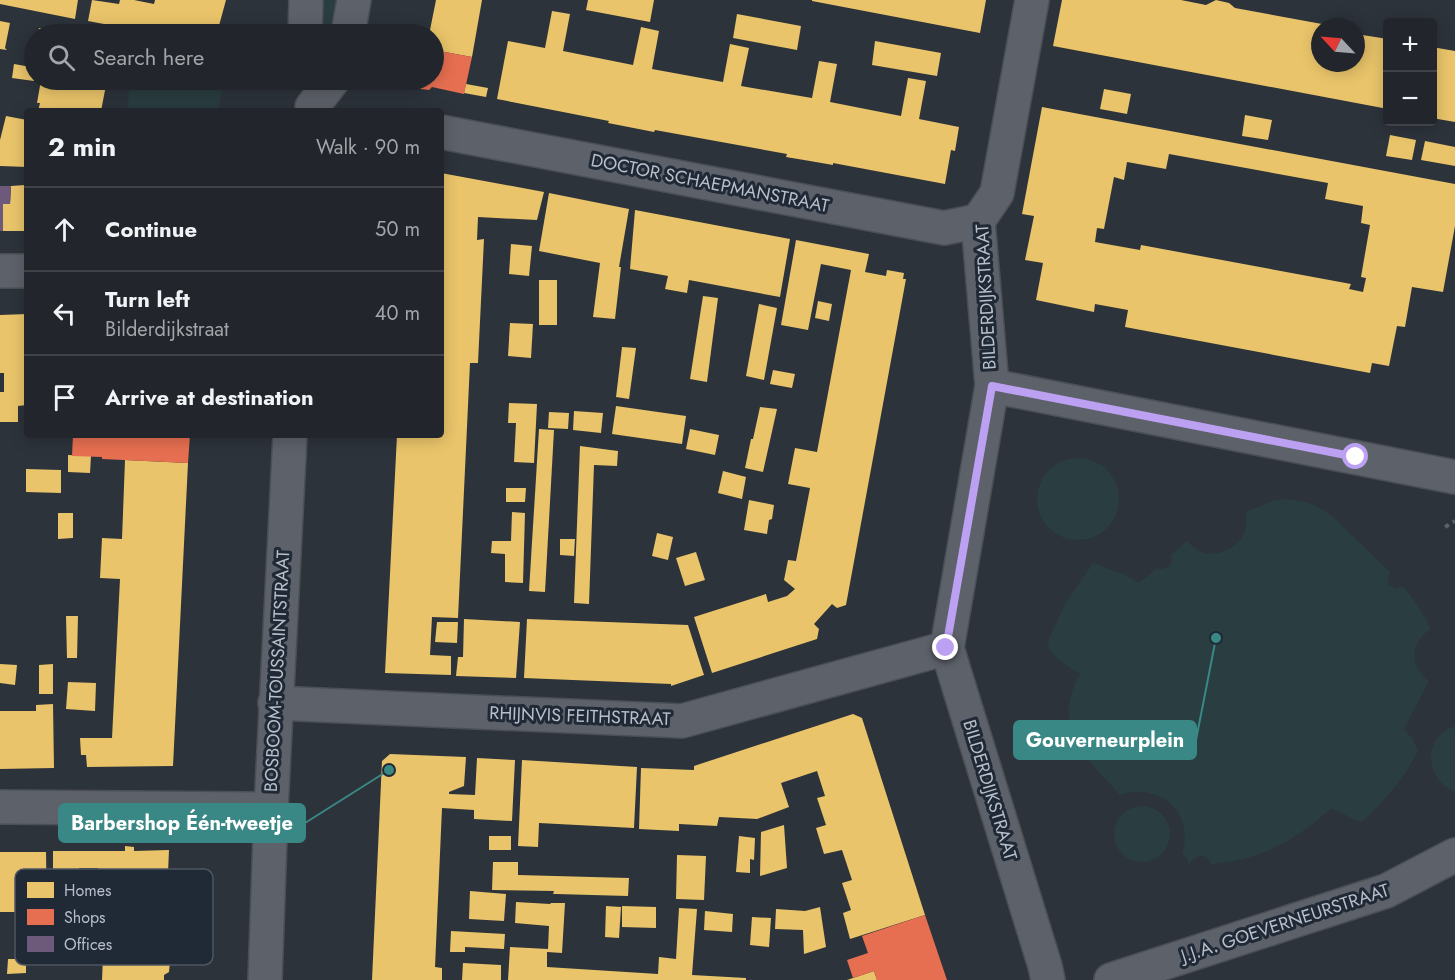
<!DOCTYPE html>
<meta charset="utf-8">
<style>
body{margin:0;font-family:Jost,sans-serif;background:#2e3238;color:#f1f3f6}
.controls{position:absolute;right:18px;top:18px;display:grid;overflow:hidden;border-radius:6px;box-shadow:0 3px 15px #0003}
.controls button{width:54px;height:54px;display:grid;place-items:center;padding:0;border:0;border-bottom:2px solid #3f4348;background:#22262c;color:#f1f3f6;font:30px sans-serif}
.compass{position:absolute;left:1311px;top:18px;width:54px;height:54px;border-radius:50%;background:#22262c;box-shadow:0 3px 15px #0003;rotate:296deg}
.stop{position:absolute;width:18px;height:18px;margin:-14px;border:4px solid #bca0f2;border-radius:50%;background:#fff}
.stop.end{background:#bca0f2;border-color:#fff;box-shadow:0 2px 6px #0008}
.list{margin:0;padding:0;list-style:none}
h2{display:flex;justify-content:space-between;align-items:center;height:78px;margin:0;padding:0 24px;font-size:26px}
h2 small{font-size:20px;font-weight:400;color:#a2a5a9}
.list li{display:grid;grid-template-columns:39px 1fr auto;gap:18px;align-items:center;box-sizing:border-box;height:84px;padding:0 24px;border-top:2px solid #3f4348}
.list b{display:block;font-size:22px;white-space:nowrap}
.list p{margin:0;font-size:20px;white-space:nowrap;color:#a2a5a9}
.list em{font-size:20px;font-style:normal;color:#a2a5a9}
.icon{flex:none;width:33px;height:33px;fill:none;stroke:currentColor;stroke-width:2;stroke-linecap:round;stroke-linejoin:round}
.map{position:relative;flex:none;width:1455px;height:980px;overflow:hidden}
.search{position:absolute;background:#22262c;box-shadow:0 3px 15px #0003;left:24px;top:24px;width:420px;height:66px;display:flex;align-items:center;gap:15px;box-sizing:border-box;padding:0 21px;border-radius:33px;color:#a2a5a9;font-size:22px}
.panel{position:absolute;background:#22262c;box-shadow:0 3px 15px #0003;left:24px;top:108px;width:420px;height:330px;border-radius:6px}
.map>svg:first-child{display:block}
.green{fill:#2a3d41}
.homes{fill:#e9c46a;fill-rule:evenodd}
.shops{fill:#e76f51}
.offices{fill:#6d597a}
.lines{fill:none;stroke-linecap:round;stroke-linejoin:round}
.minor-casing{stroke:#4b4f55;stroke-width:36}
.tertiary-casing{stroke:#4b4f55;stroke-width:36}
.path{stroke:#5a6066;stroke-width:4;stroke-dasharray:4.5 4.5;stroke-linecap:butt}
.minor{stroke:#5d6169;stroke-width:33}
.tertiary{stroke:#5d6169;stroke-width:33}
.route{stroke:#bca0f2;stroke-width:8}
.labels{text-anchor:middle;stroke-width:6;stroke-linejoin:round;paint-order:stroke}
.street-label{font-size:18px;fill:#b8bfcb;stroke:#202936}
.key{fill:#202936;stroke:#4e5663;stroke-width:1.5}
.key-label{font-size:16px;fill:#b8bfcb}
.leader{fill:none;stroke:#398885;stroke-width:2}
.callout-dot{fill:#398885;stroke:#202936;stroke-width:2}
.callout{fill:#398885;stroke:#398885;stroke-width:2}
.callout-label{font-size:20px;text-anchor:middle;font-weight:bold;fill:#fff}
</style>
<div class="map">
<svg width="1455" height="980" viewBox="0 0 1455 980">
<rect width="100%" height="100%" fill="#2d333b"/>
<!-- green -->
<g class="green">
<polygon points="318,0 341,0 334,34 315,34"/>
<polygon points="131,80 224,80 218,111 127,111"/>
<circle cx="1078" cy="499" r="41"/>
<path d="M1284,499l17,2 11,3 11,6 9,6 58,56 -2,6 1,7 7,4 7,-2c12,13 20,26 28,42 -21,13 -22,37 -2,52l-25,48 9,10 5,12c-15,29 -32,48 -56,71l-7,-2 -23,-12c-39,34 -69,51 -121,56l-3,-6 -7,-3 -10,6 -1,4 -5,-10 -3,-2c10,-29 -7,-58 -39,-61 -8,-1 -16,1 -23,3 -35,-39 -70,-66 -40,-121 -11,-8 -33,-17 -32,-33l17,-37 28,-41 30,11 16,9 18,-15 5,1 6,-2 4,-6 -1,-6 16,-14c4,4 9,9 15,11 18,6 41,-6 44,-26 1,-4 0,-9 0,-14l26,-11z"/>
<path d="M1455,726v66c-31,-13 -33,-55 0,-66z"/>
<circle cx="1142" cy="834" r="28"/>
</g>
<!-- homes -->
<g class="homes">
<polygon points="0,0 78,0 75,19 0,4"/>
<polygon points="92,0 119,4 120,0 134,0 154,4 155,0 226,0 217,33 218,34 157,34 88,21"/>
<polygon points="436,0 482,0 472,57 434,50 434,34 427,34 427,31 430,30"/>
<polygon points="588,0 654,0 650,22 586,10"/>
<polygon points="812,0 986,0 980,33 812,1"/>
<polygon points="1062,0 1181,0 1206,5 1216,0 1229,3 1235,8 1322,24 1328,21 1340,23 1343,27 1320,27 1320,63 1356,63 1356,34 1388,39 1388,109 1053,46"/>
<polygon points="552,11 570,14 563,51 633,65 641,27 659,31 652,69 723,82 730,44 749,48 741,86 812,98 819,61 837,64 830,102 901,116 908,78 926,81 919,119 959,127 955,151 951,150 945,184 833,163 833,165 810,161 786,157 787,154 655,130 654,132 608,123 609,121 497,99 508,41 545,48"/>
<polygon points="737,14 801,26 797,50 733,38"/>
<polygon points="0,21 10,23 5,48 7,50 0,49"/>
<polygon points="39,28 67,33 67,34 38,34"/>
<polygon points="875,41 941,53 937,76 872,65"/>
<polygon points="1432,47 1455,51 1455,122 1432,118"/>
<polygon points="34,59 34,81 12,78 14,64 31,67"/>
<polygon points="41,80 107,80 101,111 38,111 40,103 37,103"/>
<polygon points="466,84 488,88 486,97 464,93"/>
<polygon points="1104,89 1131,94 1127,114 1100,109"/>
<path d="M1042,107l413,77v42l-12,66 -31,-5 -7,40 -8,-1 -8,40 -17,-3 -2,10 -245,-46 3,-17 -33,-6 -1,8 -58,-12 7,-37 -18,-3 9,-44 -12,-2zM1169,154l159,29 -3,16 38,7 -2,17 9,2 -9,52 5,1 -3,14 -14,-3 2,-5 -210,-39 -1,5 -45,-8 2,-14 7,1 10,-52 10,3 3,-18 39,7z"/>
<polygon points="1245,115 1272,120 1268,140 1242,136"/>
<polygon points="6,116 27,120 27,167 0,166 0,140"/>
<polygon points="1390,135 1416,140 1412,160 1386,156"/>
<polygon points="1425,141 1455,147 1455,166 1421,160"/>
<polygon points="441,173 544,192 537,220 478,217 477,240 484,239 478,363 470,363 458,618 432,617 430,655 451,656 451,675 385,673 397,435 441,435"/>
<polygon points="26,179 27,179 27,231 3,231 3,204 10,204 11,186 25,185"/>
<polygon points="549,193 629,209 619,267 621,267 615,319 593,317 600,263 539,251"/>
<polygon points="635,210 790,239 780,297 689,280 687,293 665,289 668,276 630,269"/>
<polygon points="796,240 869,254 865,272 886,276 887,270 904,273 903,279 906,279 846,605 837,608 832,604 814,624 819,629 817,639 712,673 694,617 766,594 768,602 787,596 795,589 784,580 788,560 796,561 810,488 788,484 795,448 817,452 851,270 821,264 808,330 781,325"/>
<polygon points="511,244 532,246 529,276 509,274"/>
<rect x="539" y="280" width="18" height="45"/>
<polygon points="703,296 718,298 707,382 690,379"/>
<polygon points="818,301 832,304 829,321 815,318"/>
<polygon points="759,304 777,308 764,380 746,376"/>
<polygon points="27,314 27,405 18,406 18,422 0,422 0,392 4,392 4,373 0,373 0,315"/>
<polygon points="510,323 533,324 531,358 508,356"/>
<polygon points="622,347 636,348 629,399 616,397"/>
<polygon points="773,370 795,374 792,388 770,384"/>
<polygon points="509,403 537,404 534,463 514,462 516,423 508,423"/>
<polygon points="616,406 686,416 682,444 612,434"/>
<polygon points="760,407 777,409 763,472 745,468 751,439 753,439"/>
<polygon points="574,411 603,413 601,433 573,430"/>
<polygon points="549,412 569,413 568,429 548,428"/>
<polygon points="539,429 554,430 545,592 529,591"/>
<polygon points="690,429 719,435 715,455 686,449"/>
<polygon points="580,446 618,451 617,466 594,465 589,604 574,603"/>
<polygon points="68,455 91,456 90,473 68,472"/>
<polygon points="125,460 188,463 173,766 87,767 86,755 81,755 80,738 112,738 120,579 100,578 102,538 122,539"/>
<polygon points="26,469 61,470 61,493 26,492"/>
<polygon points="723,471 746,477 742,499 718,493"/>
<polygon points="506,488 526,488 525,502 506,502"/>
<polygon points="749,500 774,505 772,519 769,520 767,534 744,530"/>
<polygon points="512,512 525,513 523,583 505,582 505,554 491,553 492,541 511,541"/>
<polygon points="58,513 73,513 73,538 58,539"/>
<polygon points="657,533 673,537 668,560 652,556"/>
<polygon points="560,539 575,539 574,556 560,555"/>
<polygon points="696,552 705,580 685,586 676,558"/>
<polygon points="66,616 78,616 77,658 67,658"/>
<polygon points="464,619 520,622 516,678 456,676 458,657 463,657"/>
<polygon points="527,619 688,625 704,675 671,686 671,684 524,678"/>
<polygon points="437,622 458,622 457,643 435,642"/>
<polygon points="0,664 17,665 15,685 0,683"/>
<polygon points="53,664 53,694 39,694 39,665"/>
<polygon points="68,682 96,683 95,711 66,709"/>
<polygon points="53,704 54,768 0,769 0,711 36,711 36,705"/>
<polygon points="853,714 862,718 925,915 850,939 843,913 851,910 842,883 852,880 842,850 824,854 816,828 826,825 817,798 825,796 817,771 781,783 789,807 757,819 719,817 717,826 679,824 679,831 639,829 641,768 694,770 694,766 700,764"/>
<polygon points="390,754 466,757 464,786 449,792 449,794 475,795 477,758 515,760 512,821 474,819 474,810 442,808 435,967 442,968 442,980 372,980 382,761"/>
<polygon points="522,760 637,767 634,828 539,823 538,847 518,846"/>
<polygon points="784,825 787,868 760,876 761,832"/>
<rect x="489" y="836" width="22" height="14"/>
<polygon points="739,836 755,838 754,860 750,859 750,873 736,872"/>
<polygon points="125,846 134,847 134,851 169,850 168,873 174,879 173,889 167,893 167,900 172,905 171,920 166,924 164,956 170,961 169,972 164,975 164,980 102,980 104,933 53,931 53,920 78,920 79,894 98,894 98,868 79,868 79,894 53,894 53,851 125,851"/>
<polygon points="0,852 46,852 47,912 0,912"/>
<polygon points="677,855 706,856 704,900 676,899"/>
<polygon points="493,862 518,862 518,875 629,878 628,896 556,894 553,894 554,891 492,890"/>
<polygon points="470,891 506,894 504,921 469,919"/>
<polygon points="516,902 550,904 551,903 565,903 562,953 547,952 547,967 658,974 659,957 676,959 679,908 697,909 692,975 746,978 746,980 508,980 510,947 548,949 549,926 515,923"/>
<polygon points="606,906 621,907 619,938 605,937"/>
<polygon points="622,906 656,907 656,928 622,927"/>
<polygon points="820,907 826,947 804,954 803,930 775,929 776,909 805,911"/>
<polygon points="705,911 733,914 732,932 704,930"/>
<polygon points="752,917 771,918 769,947 750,945"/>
<polygon points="451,931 505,934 504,949 465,947 465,952 450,952"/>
<polygon points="8,959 26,959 26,973 7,974"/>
<polygon points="463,963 501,965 501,980 462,980"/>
<polygon points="874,971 877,980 847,980"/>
</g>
<!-- shops -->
<g class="shops">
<polygon points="434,50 472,57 464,94 432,87 429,90 421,89 416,83 417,80 434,80"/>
<polygon points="73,435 190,435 188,463 102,459 102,457 72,456"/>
<polygon points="925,915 947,980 877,980 874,971 853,978 847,960 868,953 862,936"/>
</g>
<!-- offices -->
<polygon class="offices" points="0,186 11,186 10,204 3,204 3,231 0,231"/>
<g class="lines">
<defs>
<g id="minor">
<polyline points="1032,0 997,193 978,221 992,386 947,648 1045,966 1048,980"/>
<polyline points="441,132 944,228 978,221"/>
<polyline points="0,271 27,271"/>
<polyline points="992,386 1455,477"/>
<polyline points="275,703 682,721 947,648"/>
<polyline points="0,807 271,809"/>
<polyline points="1111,980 1386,891 1455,855"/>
</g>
<g id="tertiary">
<polyline points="305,34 306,0"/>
<polyline points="348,34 354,0"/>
<polyline points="312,107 333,80"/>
<polyline points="265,980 271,809 290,435"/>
</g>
</defs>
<!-- minor casing -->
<use href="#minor" class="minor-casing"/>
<!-- tertiary casing -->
<use href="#tertiary" class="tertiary-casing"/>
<!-- path -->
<polyline class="path" points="1445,527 1455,521"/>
<!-- minor -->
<use href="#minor" class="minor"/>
<!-- tertiary -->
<use href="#tertiary" class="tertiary"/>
</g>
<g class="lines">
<!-- route -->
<polyline class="route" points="946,648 992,386 1356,457"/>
</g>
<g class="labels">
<!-- street labels -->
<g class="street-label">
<text transform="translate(710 183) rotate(11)" y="6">DOCTOR SCHAEPMANSTRAAT</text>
<text transform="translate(986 297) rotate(-93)" y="6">BILDERDIJKSTRAAT</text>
<text transform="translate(277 671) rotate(-87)" y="6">BOSBOOM-TOUSSAINTSTRAAT</text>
<text transform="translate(580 716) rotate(2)" y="6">RHIJNVIS FEITHSTRAAT</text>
<text transform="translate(990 790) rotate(73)" y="6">BILDERDIJKSTRAAT</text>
<text transform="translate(1285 923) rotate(-18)" y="6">J.J.A. GOEVERNEURSTRAAT</text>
</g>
</g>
<!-- legend -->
<rect x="15" y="869" width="198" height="96" rx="9" class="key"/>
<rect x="27" y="882" width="27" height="16" fill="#e9c46a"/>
<rect x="27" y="909" width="27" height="16" fill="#e76f51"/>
<rect x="27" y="936" width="27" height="16" fill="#6d597a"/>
<g class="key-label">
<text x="64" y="896">Homes</text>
<text x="64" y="923">Shops</text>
<text x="64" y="950">Offices</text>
</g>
<!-- callouts -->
<path class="leader" d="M1216 638L1196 740M389 770L305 823"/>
<g class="callout-dot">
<circle cx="1216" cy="638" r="6"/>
<circle cx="389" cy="770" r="6"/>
</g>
<g class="callout">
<rect x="1014" y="721" width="182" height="38" rx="6"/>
<rect x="59" y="804" width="246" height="38" rx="6"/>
</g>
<g class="callout-label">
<text x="1105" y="747">Gouverneurplein</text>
<text x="182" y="830">Barbershop Één-tweetje</text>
</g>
</svg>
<div class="controls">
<button>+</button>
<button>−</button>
</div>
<svg class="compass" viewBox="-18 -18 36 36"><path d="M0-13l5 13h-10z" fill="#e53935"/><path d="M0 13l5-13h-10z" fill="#a2a5a9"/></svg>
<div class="stop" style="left:1356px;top:457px"></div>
<div class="stop end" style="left:946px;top:648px"></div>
<div class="search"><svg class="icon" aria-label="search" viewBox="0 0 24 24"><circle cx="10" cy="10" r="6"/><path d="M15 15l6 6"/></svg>Search here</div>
<section class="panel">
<h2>2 min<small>Walk · 90 m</small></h2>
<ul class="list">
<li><svg class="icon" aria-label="ahead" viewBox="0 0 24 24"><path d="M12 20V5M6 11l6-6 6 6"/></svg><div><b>Continue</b></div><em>50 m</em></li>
<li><svg class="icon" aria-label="left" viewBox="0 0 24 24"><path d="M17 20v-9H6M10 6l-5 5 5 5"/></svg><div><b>Turn left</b><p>Bilderdijkstraat</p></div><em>40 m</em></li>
<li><svg class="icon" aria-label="arrive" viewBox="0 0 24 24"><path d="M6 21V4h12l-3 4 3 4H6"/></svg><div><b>Arrive at destination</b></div></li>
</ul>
</section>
</div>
